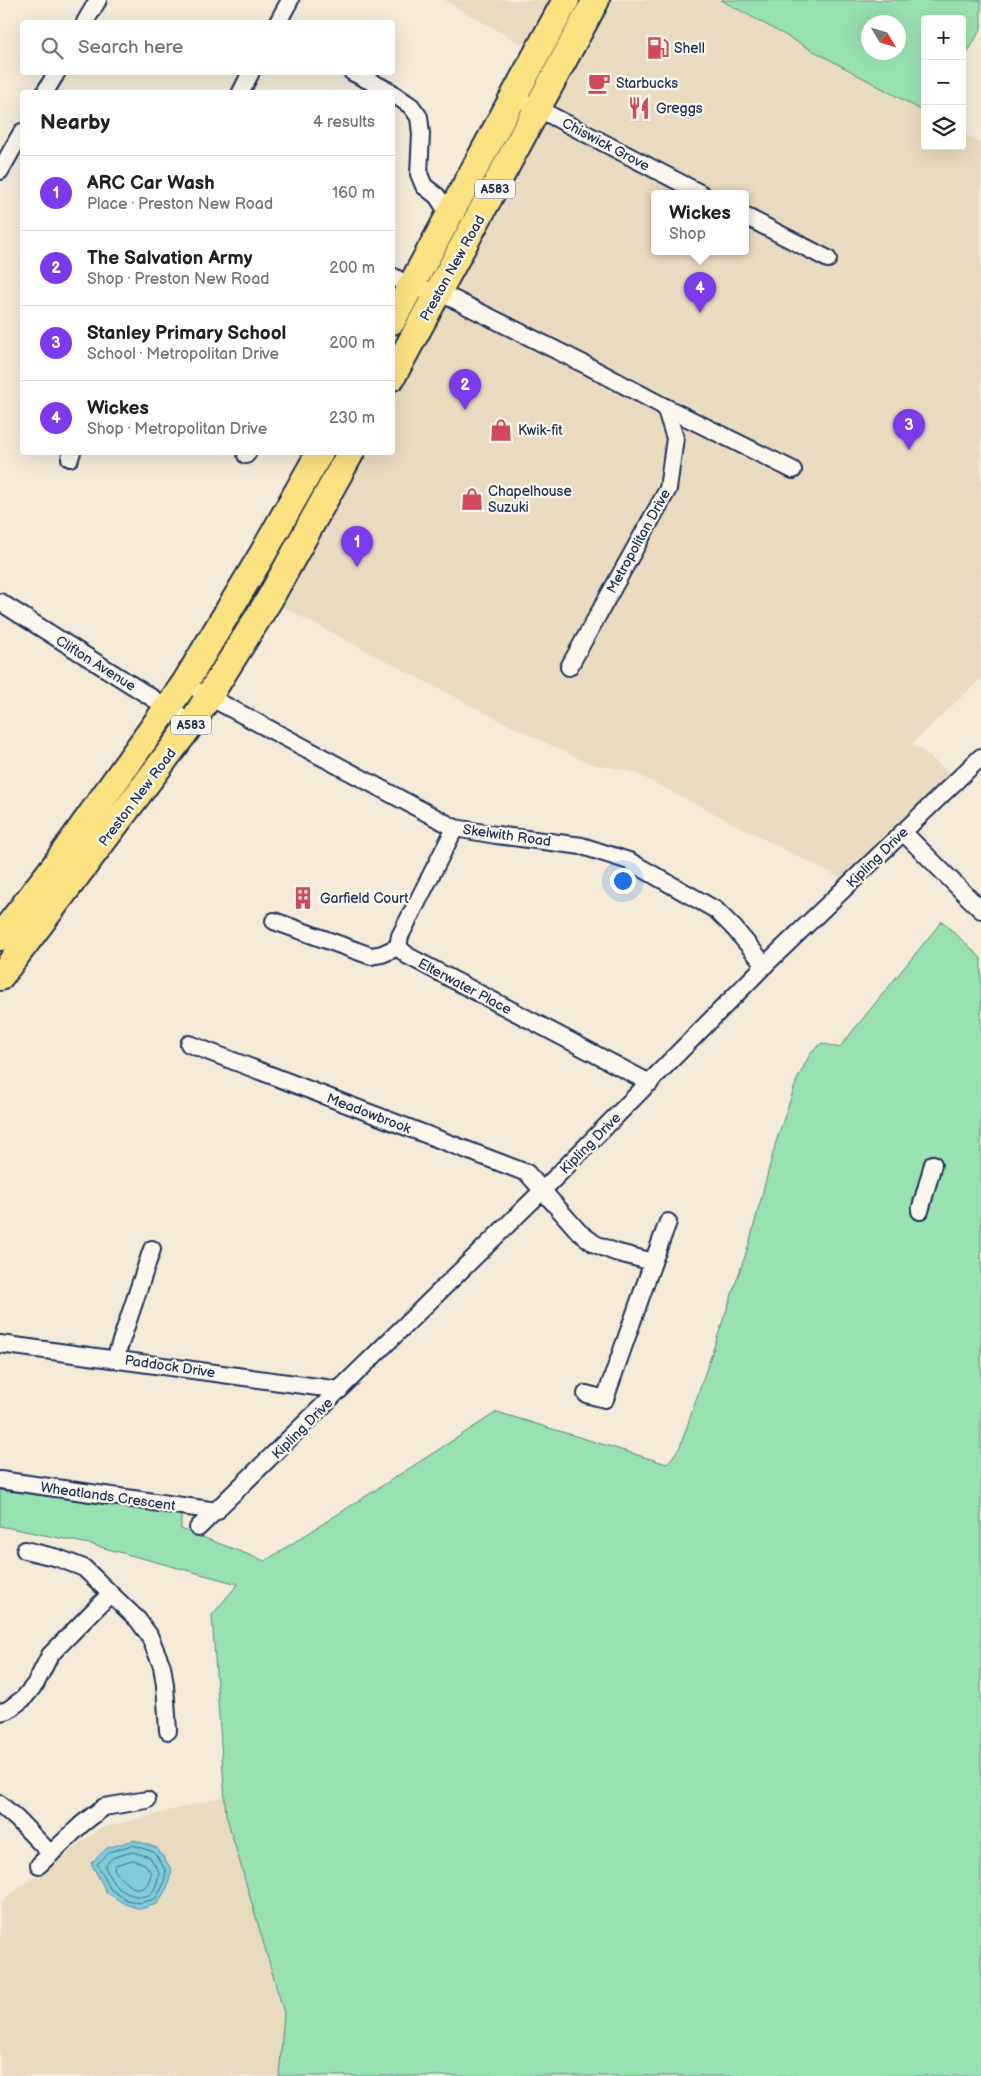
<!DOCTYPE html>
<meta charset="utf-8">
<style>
body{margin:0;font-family:"Balsamiq Sans",sans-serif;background:#f2f2f2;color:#202124}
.controls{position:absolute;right:15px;top:15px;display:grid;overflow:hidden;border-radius:5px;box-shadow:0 5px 20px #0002}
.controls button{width:45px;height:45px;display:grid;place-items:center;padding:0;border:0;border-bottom:1px solid #e0e0e0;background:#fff;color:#202124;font:25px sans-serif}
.compass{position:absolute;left:861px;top:15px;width:45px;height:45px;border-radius:50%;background:#fff;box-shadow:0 5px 20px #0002;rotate:128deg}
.you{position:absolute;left:622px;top:880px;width:18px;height:18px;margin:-12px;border:4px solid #fff;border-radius:50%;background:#1a73e8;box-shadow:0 0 0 8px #1a73e833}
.badge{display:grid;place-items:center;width:32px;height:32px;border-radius:50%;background:#7c3aed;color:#fff;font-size:16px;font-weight:700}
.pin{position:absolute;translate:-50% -41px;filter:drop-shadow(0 1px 2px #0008)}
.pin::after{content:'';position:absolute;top:26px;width:18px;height:15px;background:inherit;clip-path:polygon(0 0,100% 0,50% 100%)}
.popup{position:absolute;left:651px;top:190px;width:98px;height:65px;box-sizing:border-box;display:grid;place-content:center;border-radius:5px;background:#fff;filter:drop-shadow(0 1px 4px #0005);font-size:16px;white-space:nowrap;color:#757577}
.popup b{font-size:19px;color:#202124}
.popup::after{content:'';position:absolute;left:50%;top:100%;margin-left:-10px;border:10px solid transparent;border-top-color:#fff}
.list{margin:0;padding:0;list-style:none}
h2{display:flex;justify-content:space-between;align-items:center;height:65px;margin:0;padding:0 20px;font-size:21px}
h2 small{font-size:16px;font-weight:400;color:#757577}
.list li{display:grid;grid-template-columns:32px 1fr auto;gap:15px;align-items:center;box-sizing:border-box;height:75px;padding:0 20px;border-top:1px solid #e0e0e0}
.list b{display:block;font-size:19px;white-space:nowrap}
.list p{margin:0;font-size:16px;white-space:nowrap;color:#757577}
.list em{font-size:16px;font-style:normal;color:#757577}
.icon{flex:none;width:28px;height:28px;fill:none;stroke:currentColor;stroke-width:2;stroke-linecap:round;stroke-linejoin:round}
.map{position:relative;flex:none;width:981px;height:2076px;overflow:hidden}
.search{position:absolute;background:#fff;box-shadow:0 5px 20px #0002;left:20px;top:20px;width:375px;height:55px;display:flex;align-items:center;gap:12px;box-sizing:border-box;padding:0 18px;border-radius:5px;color:#757577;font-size:19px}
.panel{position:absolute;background:#fff;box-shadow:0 5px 20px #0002;left:20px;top:90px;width:375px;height:365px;border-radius:5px}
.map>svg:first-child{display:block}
.built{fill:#e9dbc0;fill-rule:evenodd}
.green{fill:#98e1b1;stroke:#5a8888;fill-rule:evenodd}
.water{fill:#7cccd9;stroke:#558da8}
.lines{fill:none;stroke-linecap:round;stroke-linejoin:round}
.shore{stroke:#426e8f;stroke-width:1}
.minor-casing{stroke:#1b2f5e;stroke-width:20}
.trunk-casing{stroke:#1b2f5e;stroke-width:30}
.minor{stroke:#fbf7ec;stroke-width:16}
.trunk{stroke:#fbe180;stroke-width:26}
.labels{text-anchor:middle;stroke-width:4.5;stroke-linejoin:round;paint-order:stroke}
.shield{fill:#fbf7ec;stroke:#5e6b89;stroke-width:1}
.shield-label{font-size:12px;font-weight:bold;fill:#1b2f5e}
.poi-label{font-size:14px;fill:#1b2f5e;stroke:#fbf7ec;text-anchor:start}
.street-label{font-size:14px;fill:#1b2f5e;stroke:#fbf7ec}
</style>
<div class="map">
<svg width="981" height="2076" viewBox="0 0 981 2076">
<rect width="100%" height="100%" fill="#f3ead8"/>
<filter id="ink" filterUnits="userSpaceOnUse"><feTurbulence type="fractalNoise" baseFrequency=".02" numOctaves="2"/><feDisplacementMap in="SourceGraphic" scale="10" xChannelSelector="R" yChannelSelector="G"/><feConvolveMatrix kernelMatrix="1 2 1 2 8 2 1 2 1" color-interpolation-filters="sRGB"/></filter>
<g filter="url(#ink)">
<!-- built -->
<g class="built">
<polygon points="444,0 549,0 524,46"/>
<path d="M596,0h125l204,112v34h37v-14l19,11v536l-69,64 46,36 -108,104 -217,-111 -45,-9 -89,-43 -230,-120 82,-147 41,-1 1,-75zM655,194h90v58h-90z"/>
<polygon points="229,1795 292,2012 286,2076 0,2076 0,1902 99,1829"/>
</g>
<!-- green -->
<g class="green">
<path d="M721,0h260v29l-19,33v-43h-37v93zM868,22h30v30h-30z"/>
<polygon points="942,921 981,958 981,2076 279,2076 284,2013 226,1815 212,1615 238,1584 89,1544 0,1526 0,1490 181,1514 181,1529 265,1561 497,1412 667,1464 680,1447 749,1244 776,1142 797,1080 811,1052 822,1043 839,1048"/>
</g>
<!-- water -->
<polygon class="water" points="134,1840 157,1848 172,1870 167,1888 157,1904 140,1909 125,1904 107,1893 91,1863 107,1848"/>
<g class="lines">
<!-- shore -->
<g class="shore">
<polygon points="133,1845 154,1852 166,1871 163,1886 155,1899 139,1903 127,1900 111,1890 97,1864 110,1852"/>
<path d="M133,1852l17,5 9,15c-1,7 -3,18 -9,22 -10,7 -29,-2 -36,-10 -4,-6 -7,-12 -9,-18l7,-8z"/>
<path d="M133,1860l12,4 6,9c-4,29 -29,12 -37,-5l2,-3z"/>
</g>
<defs>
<g id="minor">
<polyline points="85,22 98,0"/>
<polyline points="278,22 290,0"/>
<polyline points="352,72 391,92"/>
<polyline points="45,92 57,72"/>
<polyline points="241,92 251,72"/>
<polyline points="392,93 411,106 419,117 421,134 419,174 424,186 437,196 450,216 456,214"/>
<polyline points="529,104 702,194"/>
<polyline points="0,171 22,132"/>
<polyline points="745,216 828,259"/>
<polyline points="392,276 411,287 439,292 586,365 665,407 793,470"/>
<polyline points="246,455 248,452"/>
<polyline points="70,458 72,452"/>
<polyline points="0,602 192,723"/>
<polyline points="569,667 668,489 675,438 665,407"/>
<polyline points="200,692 455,828 496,835 582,846 629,861 716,910 734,928 765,965"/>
<polyline points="903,832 981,910"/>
<polyline points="274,921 371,956 382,954 398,947"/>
<polyline points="398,947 408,956 650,1083"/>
<polyline points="398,947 400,936 455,828"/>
<polyline points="189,1044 527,1173 579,1232 595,1244 615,1252 653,1262 605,1399 586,1394"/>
<polyline points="920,1211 933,1164"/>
<polyline points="653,1262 668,1222"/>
<polyline points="0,1344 340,1390"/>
<polyline points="115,1359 152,1249"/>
<polyline points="0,1480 217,1511"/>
<polyline points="198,1528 542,1191 765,965 981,757"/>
<polyline points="25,1550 58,1558 84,1568 138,1620 149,1635 162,1666 165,1685 168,1731"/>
<polyline points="0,1712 8,1710 24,1698 36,1683 50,1655 110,1594"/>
<polyline points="0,1804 17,1819 51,1854"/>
<polyline points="39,1865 82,1824 104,1807 147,1800"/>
</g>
<g id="trunk">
<polyline points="392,321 566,0"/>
<polyline points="392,377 596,0"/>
<polyline points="0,937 53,868 185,683 262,555 320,452"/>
<polyline points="0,977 192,723 269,600 351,452"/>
</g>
</defs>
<!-- minor casing -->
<use href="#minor" class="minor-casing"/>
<!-- trunk casing -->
<use href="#trunk" class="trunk-casing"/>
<!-- minor -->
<use href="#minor" class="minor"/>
<!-- trunk -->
<use href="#trunk" class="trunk"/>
</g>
</g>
<!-- icons -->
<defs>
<symbol id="fuel-bare" viewBox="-9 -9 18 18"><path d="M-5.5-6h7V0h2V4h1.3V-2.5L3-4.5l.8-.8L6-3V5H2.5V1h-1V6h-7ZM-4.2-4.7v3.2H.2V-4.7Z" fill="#d1495b" stroke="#fbf7ec" stroke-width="2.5" paint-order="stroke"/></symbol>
<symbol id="cafe-bare" viewBox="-9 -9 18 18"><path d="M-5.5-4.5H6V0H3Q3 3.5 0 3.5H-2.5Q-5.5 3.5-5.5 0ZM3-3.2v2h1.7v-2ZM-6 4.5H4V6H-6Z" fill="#d1495b" stroke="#fbf7ec" stroke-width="2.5" paint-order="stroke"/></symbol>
<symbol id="restaurant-bare" viewBox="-9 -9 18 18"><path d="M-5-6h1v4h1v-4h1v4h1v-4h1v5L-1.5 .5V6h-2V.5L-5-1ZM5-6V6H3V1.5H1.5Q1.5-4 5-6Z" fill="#d1495b" stroke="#fbf7ec" stroke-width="2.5" paint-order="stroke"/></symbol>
<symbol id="shop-bare" viewBox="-9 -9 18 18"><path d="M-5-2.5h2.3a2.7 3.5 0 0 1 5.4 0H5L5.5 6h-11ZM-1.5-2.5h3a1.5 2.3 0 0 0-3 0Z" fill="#d1495b" stroke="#fbf7ec" stroke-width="2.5" paint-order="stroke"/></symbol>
<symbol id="building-bare" viewBox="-9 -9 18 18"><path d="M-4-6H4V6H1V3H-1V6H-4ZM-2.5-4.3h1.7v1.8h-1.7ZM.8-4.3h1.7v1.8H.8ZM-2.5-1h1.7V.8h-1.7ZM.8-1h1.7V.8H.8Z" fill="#d1495b" stroke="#fbf7ec" stroke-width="2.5" paint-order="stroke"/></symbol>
</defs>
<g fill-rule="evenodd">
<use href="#fuel-bare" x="642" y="32" width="32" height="32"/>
<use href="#cafe-bare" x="583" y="67" width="32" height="32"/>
<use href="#restaurant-bare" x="623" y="92" width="32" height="32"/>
<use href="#shop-bare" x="485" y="414" width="32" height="32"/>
<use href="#shop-bare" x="456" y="483" width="32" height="32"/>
<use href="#building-bare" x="287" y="882" width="32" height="32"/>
</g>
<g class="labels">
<!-- shield labels -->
<g class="shield">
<rect x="475" y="179.5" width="40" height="19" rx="4"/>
<rect x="171" y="715.5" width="40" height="19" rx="4"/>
</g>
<g class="shield-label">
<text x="495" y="193">A583</text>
<text x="191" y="729">A583</text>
</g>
<!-- poi labels -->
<g class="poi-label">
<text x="674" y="53">Shell</text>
<text x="616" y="88">Starbucks</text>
<text x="656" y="113">Greggs</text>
<text x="518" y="435">Kwik-fit</text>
<text x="488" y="496">Chapelhouse<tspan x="488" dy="16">Suzuki</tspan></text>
<text x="320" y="903">Garfield Court</text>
</g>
<!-- street labels -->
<g class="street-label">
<text transform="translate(606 144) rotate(28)" y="5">Chiswick Grove</text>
<text transform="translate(452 268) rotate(-61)" y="5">Preston New Road</text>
<text transform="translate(638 541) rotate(-61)" y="5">Metropolitan Drive</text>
<text transform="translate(96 663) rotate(32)" y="5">Clifton Avenue</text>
<text transform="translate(137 797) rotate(-53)" y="5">Preston New Road</text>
<text transform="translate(507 835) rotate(8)" y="5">Skelwith Road</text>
<text transform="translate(877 857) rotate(-44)" y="5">Kipling Drive</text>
<text transform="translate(465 986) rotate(28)" y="5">Elterwater Place</text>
<text transform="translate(369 1113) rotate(21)" y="5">Meadowbrook</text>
<text transform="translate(590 1143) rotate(-45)" y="5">Kipling Drive</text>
<text transform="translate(170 1366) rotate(8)" y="5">Paddock Drive</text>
<text transform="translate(302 1428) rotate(-45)" y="5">Kipling Drive</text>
<text transform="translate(108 1496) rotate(8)" y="5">Wheatlands Crescent</text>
</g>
</g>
</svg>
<div class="controls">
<button>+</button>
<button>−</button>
<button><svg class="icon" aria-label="layers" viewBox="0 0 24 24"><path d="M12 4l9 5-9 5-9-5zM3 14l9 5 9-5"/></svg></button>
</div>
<svg class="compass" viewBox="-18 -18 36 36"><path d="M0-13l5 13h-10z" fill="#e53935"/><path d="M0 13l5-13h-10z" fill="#757577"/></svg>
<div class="you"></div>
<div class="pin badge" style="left:357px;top:567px">1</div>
<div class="pin badge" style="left:465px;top:410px">2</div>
<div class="pin badge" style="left:909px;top:450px">3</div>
<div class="pin badge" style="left:700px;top:313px">4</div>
<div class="popup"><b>Wickes</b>Shop</div>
<div class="search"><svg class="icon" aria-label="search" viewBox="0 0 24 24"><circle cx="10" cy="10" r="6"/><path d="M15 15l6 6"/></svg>Search here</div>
<section class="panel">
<h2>Nearby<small>4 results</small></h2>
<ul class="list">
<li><span class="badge">1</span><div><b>ARC Car Wash</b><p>Place · Preston New Road</p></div><em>160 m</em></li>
<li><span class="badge">2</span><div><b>The Salvation Army</b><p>Shop · Preston New Road</p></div><em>200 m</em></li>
<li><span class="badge">3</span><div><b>Stanley Primary School</b><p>School · Metropolitan Drive</p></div><em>200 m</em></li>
<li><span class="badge">4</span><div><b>Wickes</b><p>Shop · Metropolitan Drive</p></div><em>230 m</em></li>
</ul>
</section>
</div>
